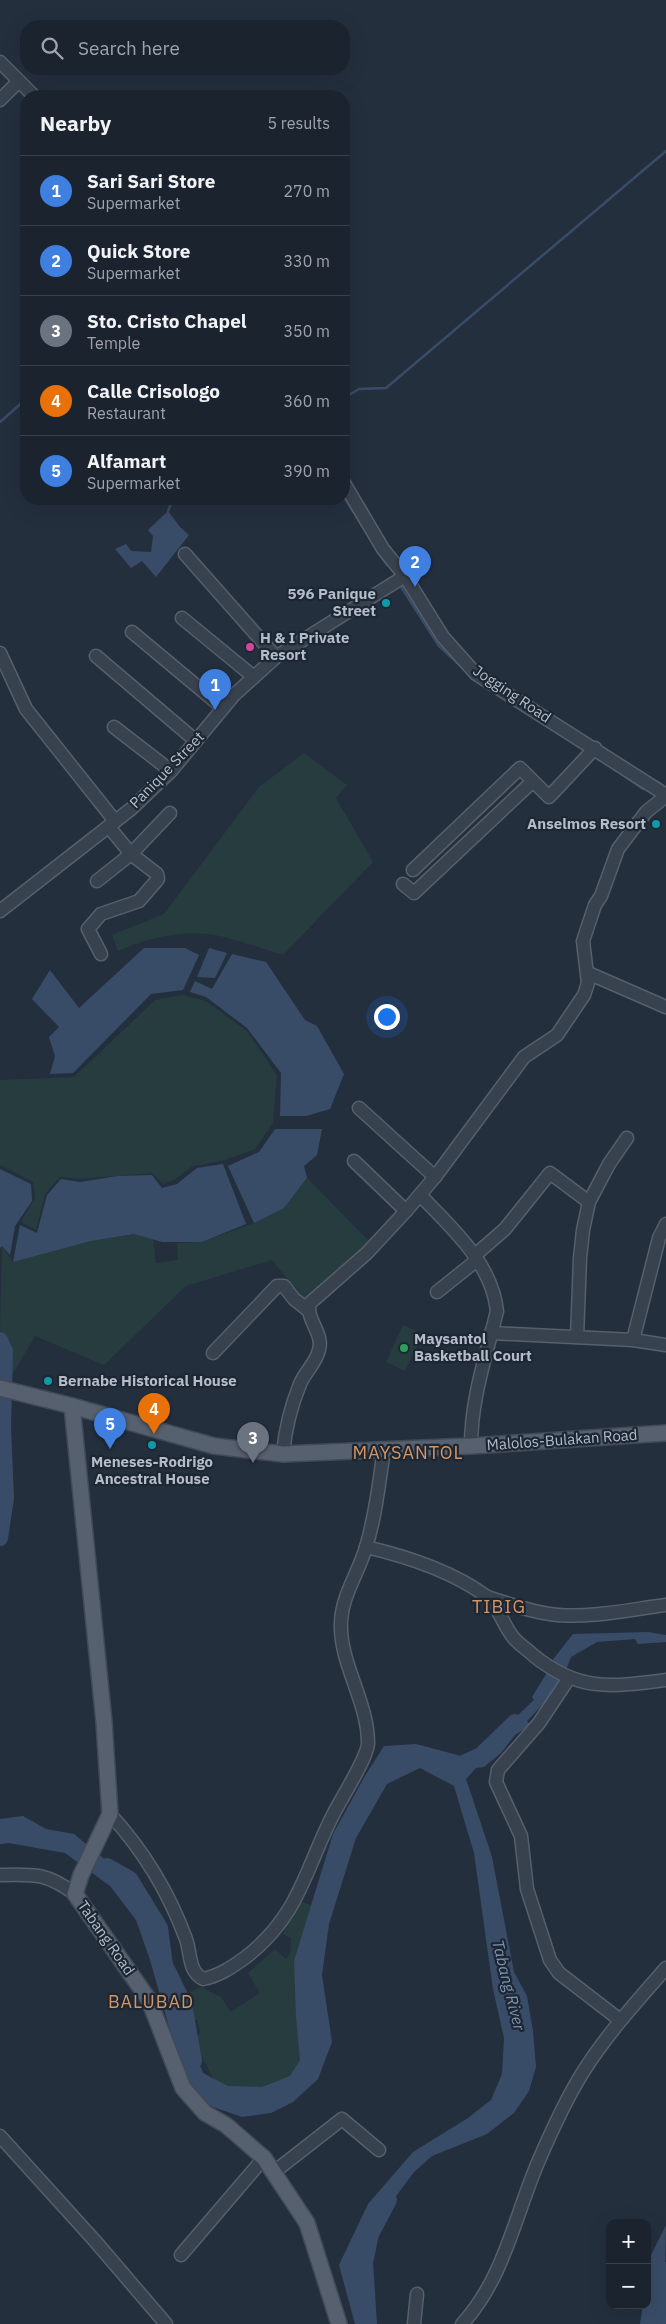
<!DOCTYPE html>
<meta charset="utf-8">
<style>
body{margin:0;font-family:"IBM Plex Sans",sans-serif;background:#242b36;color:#f1f3f6}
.controls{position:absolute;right:15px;bottom:15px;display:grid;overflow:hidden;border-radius:10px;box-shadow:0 5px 20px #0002}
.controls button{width:45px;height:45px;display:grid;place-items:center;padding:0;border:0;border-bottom:1px solid #39404a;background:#1b232e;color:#f1f3f6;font:25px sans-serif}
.you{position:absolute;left:386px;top:1016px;width:18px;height:18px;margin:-12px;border:4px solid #fff;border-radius:50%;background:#1a73e8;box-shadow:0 0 0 8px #1a73e833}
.badge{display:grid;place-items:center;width:32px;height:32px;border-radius:50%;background:#8ab4f8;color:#fff;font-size:16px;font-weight:700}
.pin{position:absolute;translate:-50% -41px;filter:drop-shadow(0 1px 2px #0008)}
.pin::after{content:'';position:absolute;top:26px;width:18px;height:15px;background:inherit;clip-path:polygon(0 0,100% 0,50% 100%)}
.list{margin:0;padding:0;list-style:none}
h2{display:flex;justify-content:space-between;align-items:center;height:65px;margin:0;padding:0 20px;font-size:21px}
h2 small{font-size:16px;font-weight:400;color:#a0a4aa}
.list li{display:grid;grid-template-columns:32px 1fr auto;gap:15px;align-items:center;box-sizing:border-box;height:70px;padding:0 20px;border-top:1px solid #39404a}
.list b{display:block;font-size:19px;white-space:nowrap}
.list p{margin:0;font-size:16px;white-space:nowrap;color:#a0a4aa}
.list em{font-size:16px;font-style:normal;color:#a0a4aa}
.icon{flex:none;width:28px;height:28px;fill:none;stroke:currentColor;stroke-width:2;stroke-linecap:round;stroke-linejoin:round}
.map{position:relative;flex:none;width:666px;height:2324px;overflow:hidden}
.search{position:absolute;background:#1b232e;box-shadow:0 5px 20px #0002;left:20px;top:20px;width:330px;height:55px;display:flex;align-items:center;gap:12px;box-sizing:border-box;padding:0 18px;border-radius:20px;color:#a0a4aa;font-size:19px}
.panel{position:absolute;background:#1b232e;box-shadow:0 5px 20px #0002;left:20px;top:90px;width:330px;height:415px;border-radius:20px}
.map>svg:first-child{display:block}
.green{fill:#263c3f}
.water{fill:#394c67}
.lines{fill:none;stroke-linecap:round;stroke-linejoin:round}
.stream{stroke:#394c67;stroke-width:2.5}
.river{stroke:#394c67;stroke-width:16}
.minor-casing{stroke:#565f6c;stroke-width:15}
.major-casing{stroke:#414a57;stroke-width:18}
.minor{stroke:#38414e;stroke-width:12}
.major{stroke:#56606e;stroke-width:15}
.culture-dot{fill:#0f9aa8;stroke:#1d2633;stroke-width:2}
.hotel-dot{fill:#d1479c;stroke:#1d2633;stroke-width:2}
.leisure-dot{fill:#2e9e5b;stroke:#1d2633;stroke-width:2}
.labels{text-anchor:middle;stroke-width:4.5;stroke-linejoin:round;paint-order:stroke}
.poi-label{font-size:15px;font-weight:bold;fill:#b4bcc9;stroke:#1d2633;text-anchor:start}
.street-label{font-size:15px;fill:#b4bcc9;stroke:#1d2633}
.water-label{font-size:16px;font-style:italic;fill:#7c92b1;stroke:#1d2633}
.quarter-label{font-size:18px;letter-spacing:1px;fill:#d59563;stroke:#1d2633}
</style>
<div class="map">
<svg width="666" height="2324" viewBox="0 0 666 2324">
<rect width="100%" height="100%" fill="#242f3e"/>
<!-- green -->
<g class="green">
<path d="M304,753l43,32 -11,13 37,64 -90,93c-21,-6 -55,-19 -75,-21 -31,-3 -62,5 -90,17l-6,-16 52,-21 95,-127z"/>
<polygon points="183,995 206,1001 247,1031 277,1075 273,1123 255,1149 225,1160 191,1167 174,1180 163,1184 152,1173 81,1179 60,1177 45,1194 36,1230 21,1222 35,1198 33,1182 0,1165 0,1080 74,1077 155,1000"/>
<polygon points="307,1178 370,1242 304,1299 272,1260 186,1286 104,1365 35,1336 11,1377 6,1346 0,1331 2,1246 13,1262 91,1241 135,1234 153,1239 156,1263 178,1260 177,1243 202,1242 254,1223 284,1208"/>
<polygon points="403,1325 423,1334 405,1371 386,1362"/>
<polygon points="298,1900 313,1906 302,2078 223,2097 202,2057 196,2058 195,2053 199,2050 196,2038 200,2032 197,2020 190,2018 187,1994 201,1987 221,1997 231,2012 260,1993 248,1973 275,1949 286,1959 290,1954 291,1938 283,1934"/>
</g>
<!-- water -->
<g class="water">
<polygon points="168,511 180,527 189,535 156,577 142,561 131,568 115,549 126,544 131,551 151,552 153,536 148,530"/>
<polygon points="144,948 185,948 199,955 183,990 151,994 73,1073 50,1074 55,1056 49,1037 59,1027 32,999 50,970 79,1008"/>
<polygon points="209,948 227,953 215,978 197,977"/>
<polygon points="232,954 266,962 305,1020 317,1026 344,1074 330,1109 306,1116 280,1116 281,1073 247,1028 206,997 190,992 195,981 212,989"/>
<polygon points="275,1129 322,1129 317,1155 304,1166 307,1178 284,1208 254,1223 228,1166 259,1152"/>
<polygon points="223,1164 246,1224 202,1242 162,1242 134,1234 91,1241 13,1262 20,1225 37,1233 47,1195 61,1179 80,1182 118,1176 152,1175 162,1188 177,1184 197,1168"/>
<polygon points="0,1169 31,1184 32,1201 15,1226 10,1255 2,1246 0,1248"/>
<polygon points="648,1632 666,1635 666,1642 638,1644 635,1639 597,1642 571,1657 565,1672 551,1662 573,1634"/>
<polygon points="548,1671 565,1682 548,1705 545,1702 527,1721 530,1725 515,1735 501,1753 484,1767 476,1768 466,1779 492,1857 514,1972 527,1996 533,2031 536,2067 529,2091 514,2113 487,2134 432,2156 414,2172 365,2238 369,2324 355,2324 339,2265 368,2204 413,2152 468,2118 491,2100 502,2074 504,2038 493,1989 474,1853 454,1786 420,1768 387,1784 356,1838 329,1924 322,1975 332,2042 318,2079 293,2102 271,2113 242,2117 213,2107 187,2090 150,1960 136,1920 110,1886 65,1853 9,1843 0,1844 0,1819 23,1816 46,1829 74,1834 143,1891 167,1948 183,2020 203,2073 228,2086 262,2087 290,2076 300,2060 296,2016 294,1961 333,1834 365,1776 384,1746 416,1744 465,1757 481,1756 486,1749 495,1744 520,1713 534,1700 532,1697"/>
<polygon points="666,2225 664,2324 640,2324 643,2305 647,2305 647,2276 650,2257"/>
</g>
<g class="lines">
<!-- stream -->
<g class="stream">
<polyline points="344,398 359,389 386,388 666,151"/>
<polyline points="0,422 26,399"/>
<polyline points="344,497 365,530"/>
<polyline points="168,511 173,499"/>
<polyline points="381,556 387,565"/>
<polyline points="400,585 439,646 463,668"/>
<polyline points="577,745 587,752"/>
<polyline points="611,767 643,789"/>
</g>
<!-- river -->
<g class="river">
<polyline points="0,1340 5,1351 3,1427 6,1498 0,1538"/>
<polyline points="457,1766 481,1755 515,1722"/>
<polyline points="107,1866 130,1879 160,1928 165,1965 184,2004 194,2061"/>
<polyline points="369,2324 365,2263 371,2234 389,2200"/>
<polyline points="665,2324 660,2287 666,2270"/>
</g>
<defs>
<g id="minor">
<polyline points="0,62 34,96"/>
<polyline points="0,100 19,81"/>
<polyline points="344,483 383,549 405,576 443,637 476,674 666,795"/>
<polyline points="185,554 276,657"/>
<polyline points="182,618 254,677"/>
<polyline points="132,632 223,708"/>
<polyline points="0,653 26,709 115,821"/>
<polyline points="96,656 196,741"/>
<polyline points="114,727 171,771"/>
<polyline points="413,870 520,768 549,797 595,748"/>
<polyline points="97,881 131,854 170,813"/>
<polyline points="403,884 414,893 532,782"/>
<polyline points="0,911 131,809 171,771 234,695 276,657 405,576"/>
<polyline points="101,954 88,929 101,914 139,901 158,879 157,874 131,854 109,827"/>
<polyline points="588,973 666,1007"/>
<polyline points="359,1108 435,1177"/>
<polyline points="354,1161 406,1211"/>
<path d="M420,1195c31,32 72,68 77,116 -11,45 -26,88 -26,135"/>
<polyline points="474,1256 505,1229 550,1173 589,1202"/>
<polyline points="437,1292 477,1260"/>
<polyline points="491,1333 633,1340 666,1345"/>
<polyline points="577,1337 580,1258 583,1230 589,1202 609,1164 627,1138"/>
<polyline points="633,1340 659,1238 666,1224"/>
<polyline points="213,1353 277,1286 284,1286 294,1299 308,1310"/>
<path d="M283,1454c2,-23 8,-48 17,-70 5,-12 16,-21 19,-34 5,-17 -14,-31 -9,-47l57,-50 39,-42 29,-34 89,-120 33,-22 27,-40 4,-12 -5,-42 12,-36 6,-9 17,-47 28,-37 20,-16"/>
<path d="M366,1547c39,9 87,25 120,49 12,9 17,29 27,41 5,7 14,12 20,18 45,37 78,32 133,25"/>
<path d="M487,1597c23,7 47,16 71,18 34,3 75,-6 108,-10"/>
<polyline points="569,1678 539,1723 498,1770 496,1782 521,1836 527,1889 550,1960 559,1973 620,2020"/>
<path d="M110,1814c33,36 59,79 76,125 5,14 2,32 17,40 16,-3 29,-12 43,-22 55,-43 59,-89 89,-146 8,-15 33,-55 33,-68 0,-42 -29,-80 -27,-121 1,-27 18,-50 25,-75 10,-32 13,-65 18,-97"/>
<path d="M0,1875c34,-1 47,-2 75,19"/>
<polyline points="0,2136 95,2241 166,2324"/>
<polyline points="274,2172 342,2119 379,2150"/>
<polyline points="181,2255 264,2158"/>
<polyline points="414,2324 417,2294"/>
<path d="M462,2324c42,-45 53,-109 77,-164 13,-30 27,-61 44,-88 24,-38 54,-71 83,-104"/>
</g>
<g id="major">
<polyline points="0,1388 72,1406 214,1446 283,1454 471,1446 666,1433"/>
<polyline points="72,1406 104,1722 110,1814 81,1875 75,1894 149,2000 183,2088 205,2113 226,2125 264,2158 307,2223 339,2324"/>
</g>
</defs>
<!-- minor casing -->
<use href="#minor" class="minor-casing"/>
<!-- major casing -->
<use href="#major" class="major-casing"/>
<!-- minor -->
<use href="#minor" class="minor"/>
<!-- major -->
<use href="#major" class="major"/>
</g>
<!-- markers -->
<g class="culture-dot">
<circle cx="386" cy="603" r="5"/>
<circle cx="656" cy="824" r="5"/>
<circle cx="48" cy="1381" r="5"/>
<circle cx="152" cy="1445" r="5"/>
</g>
<circle class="hotel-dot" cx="250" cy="647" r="5"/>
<circle class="leisure-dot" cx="404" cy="1348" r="5"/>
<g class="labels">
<!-- poi labels -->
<g class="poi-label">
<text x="376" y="599" text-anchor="end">596 Panique<tspan x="376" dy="17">Street</tspan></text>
<text x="260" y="643">H &amp; I Private<tspan x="260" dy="17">Resort</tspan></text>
<text x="646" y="829" text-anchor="end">Anselmos Resort</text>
<text x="414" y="1344">Maysantol<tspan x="414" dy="17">Basketball Court</tspan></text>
<text x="58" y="1386">Bernabe Historical House</text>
<text x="152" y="1467" text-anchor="middle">Meneses-Rodrigo<tspan x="152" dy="17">Ancestral House</tspan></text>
</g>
<!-- street labels -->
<g class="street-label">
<text transform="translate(512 694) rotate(34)" y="5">Jogging Road</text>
<text transform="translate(167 770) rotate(-46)" y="5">Panique Street</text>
<text transform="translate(562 1440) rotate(-4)" y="5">Malolos-Bulakan Road</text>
<text transform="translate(106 1938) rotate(55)" y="5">Tabang Road</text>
</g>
<!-- water labels -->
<g class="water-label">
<text transform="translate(509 1985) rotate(76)" y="6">Tabang River</text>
</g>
<!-- quarter labels -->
<g class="quarter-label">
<text x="408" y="1459">MAYSANTOL</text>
<text x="499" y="1613">TIBIG</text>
<text x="151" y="2008">BALUBAD</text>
</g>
</g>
</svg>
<div class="controls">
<button>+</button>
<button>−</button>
</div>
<div class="you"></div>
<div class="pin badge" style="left:215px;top:710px;background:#3f7fe0">1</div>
<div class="pin badge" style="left:415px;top:587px;background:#3f7fe0">2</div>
<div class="pin badge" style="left:253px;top:1463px;background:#6b7280">3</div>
<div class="pin badge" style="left:154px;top:1434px;background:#e8710a">4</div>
<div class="pin badge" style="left:110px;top:1449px;background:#3f7fe0">5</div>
<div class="search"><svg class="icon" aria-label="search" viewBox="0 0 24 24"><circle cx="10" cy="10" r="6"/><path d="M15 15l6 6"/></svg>Search here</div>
<section class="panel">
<h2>Nearby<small>5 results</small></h2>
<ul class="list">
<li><span class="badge" style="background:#3f7fe0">1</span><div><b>Sari Sari Store</b><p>Supermarket</p></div><em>270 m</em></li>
<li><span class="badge" style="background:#3f7fe0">2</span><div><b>Quick Store</b><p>Supermarket</p></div><em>330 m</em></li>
<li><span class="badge" style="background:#6b7280">3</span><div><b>Sto. Cristo Chapel</b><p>Temple</p></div><em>350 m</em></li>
<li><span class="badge" style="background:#e8710a">4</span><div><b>Calle Crisologo</b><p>Restaurant</p></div><em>360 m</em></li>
<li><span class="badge" style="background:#3f7fe0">5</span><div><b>Alfamart</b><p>Supermarket</p></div><em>390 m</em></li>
</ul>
</section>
</div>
